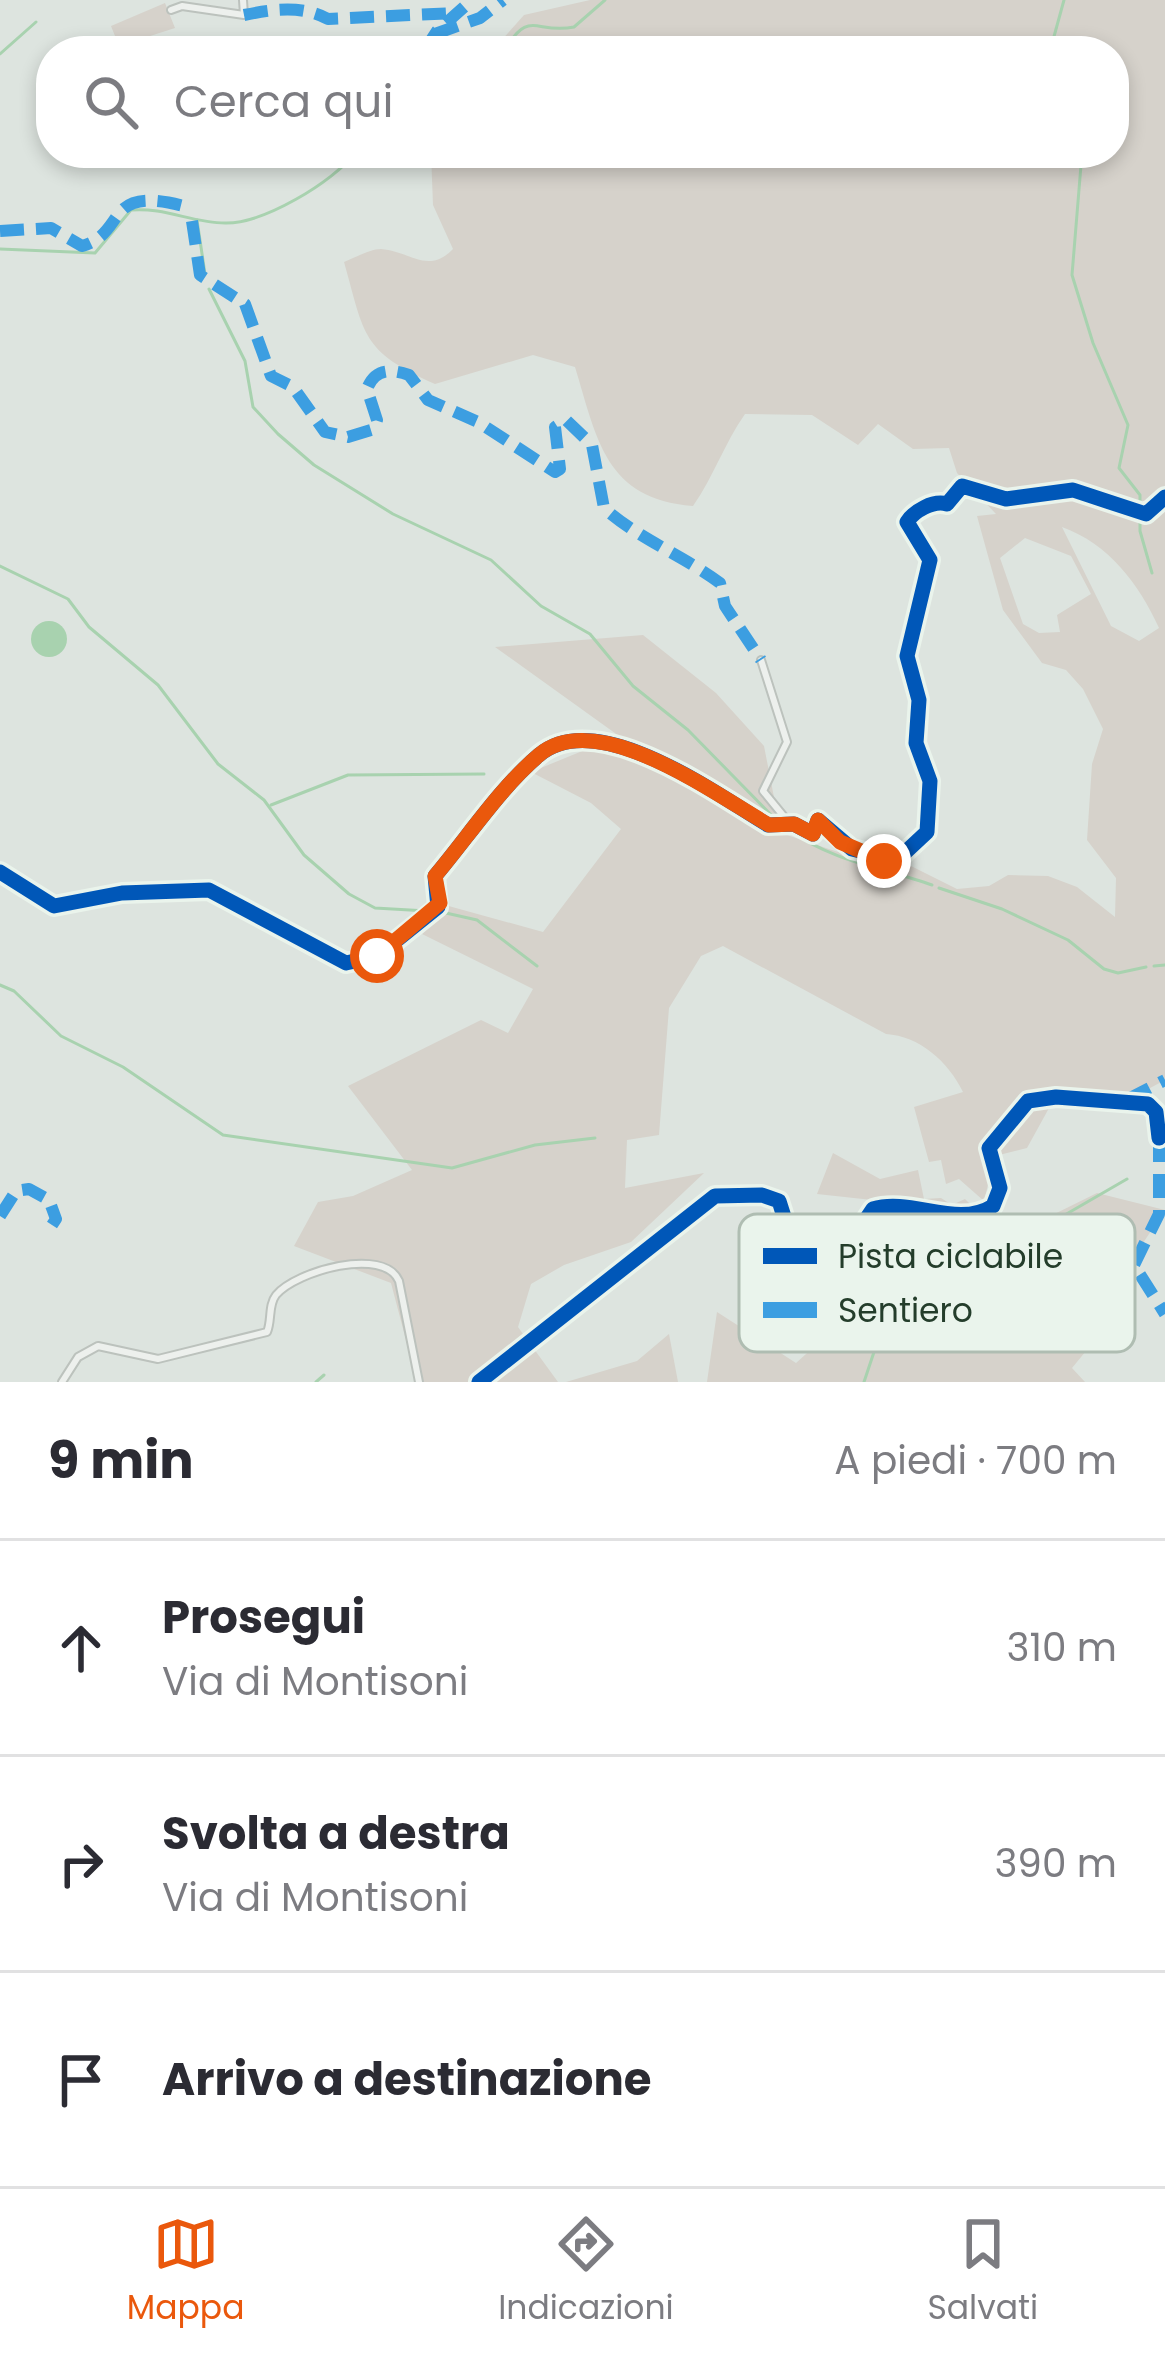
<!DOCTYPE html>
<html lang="it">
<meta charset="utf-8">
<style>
body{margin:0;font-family:Poppins,sans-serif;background:#f7f7f7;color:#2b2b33}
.stop{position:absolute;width:36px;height:36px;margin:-27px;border:9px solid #ea580c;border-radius:50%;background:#fff}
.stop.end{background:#ea580c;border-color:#fff;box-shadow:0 3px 12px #0008}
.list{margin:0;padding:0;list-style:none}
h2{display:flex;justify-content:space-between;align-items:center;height:156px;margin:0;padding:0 48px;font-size:51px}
h2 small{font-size:39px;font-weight:400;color:#7c7c81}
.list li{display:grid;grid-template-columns:78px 1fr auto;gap:36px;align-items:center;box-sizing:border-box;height:216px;padding:0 48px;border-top:3px solid #e1e1e2}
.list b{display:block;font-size:45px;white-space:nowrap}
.list p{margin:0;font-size:39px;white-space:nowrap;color:#7c7c81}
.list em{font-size:39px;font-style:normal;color:#7c7c81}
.icon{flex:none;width:66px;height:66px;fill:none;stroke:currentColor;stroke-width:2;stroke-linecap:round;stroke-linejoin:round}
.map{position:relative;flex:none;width:1165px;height:1382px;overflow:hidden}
.search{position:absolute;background:#fff;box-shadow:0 6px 18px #0003;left:36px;right:36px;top:36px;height:132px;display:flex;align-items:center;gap:30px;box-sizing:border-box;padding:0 42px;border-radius:48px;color:#7c7c81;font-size:45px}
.sheet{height:804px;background:#fff}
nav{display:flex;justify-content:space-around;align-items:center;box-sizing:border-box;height:168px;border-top:3px solid #e1e1e2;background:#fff;font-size:33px;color:#7c7c81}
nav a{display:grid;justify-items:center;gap:6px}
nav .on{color:#ea580c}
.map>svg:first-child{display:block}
.green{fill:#d6d2cb;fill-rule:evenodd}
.water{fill:#a8d2af}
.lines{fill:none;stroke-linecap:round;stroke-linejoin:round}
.stream{stroke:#a8d2af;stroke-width:3}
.minor-casing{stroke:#bcc2bd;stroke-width:10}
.minor{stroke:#edf0ed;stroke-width:6}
.quiet{stroke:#3c9ee1;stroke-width:12;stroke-dasharray:24 12;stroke-linecap:butt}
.cycleway-casing{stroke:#eaf4ec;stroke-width:22}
.cycleway{stroke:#0057b8;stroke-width:15}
.route{stroke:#ea580c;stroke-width:15}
.key{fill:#eaf4ec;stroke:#afbdb2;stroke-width:3}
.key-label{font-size:33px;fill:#243d2b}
</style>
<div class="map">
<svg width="1165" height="1382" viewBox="0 0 1165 1382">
<rect width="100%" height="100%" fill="#dde4df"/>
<!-- green -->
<g class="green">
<path d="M590,0h575v1080l-41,22 -70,-3 -27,49 -32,8 -11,45 22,37 91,-45 68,17 -48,72 -17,52 -28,34 13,14h-378l10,-70 79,51 69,-62 50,2 41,34c-27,-37 -64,-87 -56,-134l-83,-9 16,-41 47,26 38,-9 6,29 17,-1 11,7 13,-6 9,9 10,-7 -25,-22 -13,5 -5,-24 -12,2 -15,-55 49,-15c-15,-31 -44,-56 -77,-58l-163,-88 -22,10 -32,52 -10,127 -32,5 -2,48 79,-15 -73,69 -67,23 -33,19 -13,43 40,55h-141l-26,-99 -97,-37 24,-44 35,-6 59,-26 -64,-84 133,-66 27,13 25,-44 -111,-55 23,-29 98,27 78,-103 -30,-26 -60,-31 88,-36 -124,-89 148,-12 73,58 48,53 17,87 66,22 52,5 58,29 32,-3 19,-11 40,1 29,11 38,30 1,-39 -29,-38 5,-76 11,-35 -20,-40 -17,-19 -24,-7 -39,-53 -26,-94 19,-2 -39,-41 -8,-25 -36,1 -35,-25 -20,21 -46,-30 -67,-1c-21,30 -31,62 -52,92 -88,-7 -96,-67 -118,-139l-42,-12 -98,29c-74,-33 -70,-48 -91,-122 10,-4 26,-13 37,-13 29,2 47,26 72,0l-20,-44 -2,-52h683v-102h-622l32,-36zM1062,527c47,17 77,57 97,101l-20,13 -28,-15zM1025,538l46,18 20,38 -34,21 3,17 -21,1 -16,-9 -23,-66z"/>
<polygon points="165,3 175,28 119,46 111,26"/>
<polygon points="669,1334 678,1382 566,1382 637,1361"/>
</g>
<!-- water -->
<circle class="water" cx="49" cy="639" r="18"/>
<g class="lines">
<!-- stream -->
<g class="stream">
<path d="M504,51c26,-44 31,-16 70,-24l31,-27"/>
<polyline points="1050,51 1064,0"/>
<polyline points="0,54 36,22"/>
<polyline points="1082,153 1072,275 1093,343 1128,425 1119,468 1140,495 1140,531 1152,573"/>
<polyline points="197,220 205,274"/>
<path d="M0,249l95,4 36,-43c33,-3 62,13 94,13 38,1 108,-41 130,-70"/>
<polyline points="209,289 245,361 253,407 278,434 314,465 393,514 491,560 541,606 590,634 633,686 688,730 780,824"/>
<polyline points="0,566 68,599 89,627 158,685 218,764 264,800 304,855 349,894 375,908 427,911"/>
<polyline points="271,805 348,775 484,774"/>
<path d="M789,830c43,31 94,38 143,55"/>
<polyline points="939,888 1002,909 1068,940 1104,969 1118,973 1146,967"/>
<polyline points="437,911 477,920 537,966"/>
<polyline points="1154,966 1165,965"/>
<polyline points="0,985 14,991 61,1036 123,1067 223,1135 452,1168 535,1145 595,1138"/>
<polyline points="1012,1260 1063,1216 1127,1179"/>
<polyline points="316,1382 324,1375"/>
<polyline points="864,1382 877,1343 900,1313 937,1308 1006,1264"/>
</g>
<defs>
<g id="minor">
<polyline points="171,10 182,6 244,15 243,0"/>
<polyline points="761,660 787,742 763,791 790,824"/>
<path d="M0,872l54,34 68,-13 87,-3 137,73 31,-7 61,-49 -3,-31c33,-39 65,-88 104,-121 58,-49 177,39 229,70l26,-1 19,10 5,-14 34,29 45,11 30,-28 3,-51 -14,-38 3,-43 -12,-44 23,-96 -23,-38c7,-11 26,-22 40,-18l15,-18 44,13 67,-9 73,24 19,-17"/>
<path d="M62,1382l16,-25 20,-11 60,13 109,-27c5,-11 1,-27 9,-37 20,-24 108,-49 123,-14l20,101"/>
<path d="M479,1382l236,-186 47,-1 17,6 21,66 20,21 53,-79c38,-12 84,20 120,-3l7,-18 -11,-40 39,-47 28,-4 92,7 8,8 3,26"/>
</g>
</defs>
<!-- minor casing -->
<use href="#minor" class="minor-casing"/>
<!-- minor -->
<use href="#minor" class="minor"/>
<!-- quiet -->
<g class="quiet">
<path d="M244,15c30,-6 58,-10 84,4l126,-6"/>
<polyline points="435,34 480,18 503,0"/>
<polyline points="424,51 437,31 472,0"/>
<path d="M192,221l8,54 45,29 26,72 22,11 32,45 23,5 26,-8 3,-9 -10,-31c8,-21 24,-20 42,-14l19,25 50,22 77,50 5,-3 -5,-42 11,-7 26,25 12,63c35,31 78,47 116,75l5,23 36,54"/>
<path d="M0,231l51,-3 31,18c48,-14 18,-64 109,-38"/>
<polyline points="1128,1099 1165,1080"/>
<polyline points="1159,1138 1159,1214 1134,1265 1165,1314"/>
<polyline points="0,1216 16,1191 29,1189 49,1200 56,1219 52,1225"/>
</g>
<defs>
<g id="cycleway">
<path d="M0,872l54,34 68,-13 87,-3 137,73 31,-7 61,-49 -3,-31c33,-39 65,-88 104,-121 58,-49 177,39 229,70l26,-1 19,10 5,-14 34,29 45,11 30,-28 3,-51 -14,-38 3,-43 -12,-44 23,-96 -23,-38c7,-11 26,-22 40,-18l15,-18 44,13 67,-9 73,24 19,-17"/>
<path d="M479,1382l236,-186 47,-1 17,6 21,66 20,21 53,-79c38,-12 84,20 120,-3l7,-18 -11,-40 39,-47 28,-4 92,7 8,8 3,26"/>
</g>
</defs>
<!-- cycleway casing -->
<use href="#cycleway" class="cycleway-casing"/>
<!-- cycleway -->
<use href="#cycleway" class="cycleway"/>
</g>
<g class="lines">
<!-- route -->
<path class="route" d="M377,956l63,-53 -5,-27c33,-39 65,-88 104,-121 58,-49 177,40 230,70l25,-1 19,10 5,-14 22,22 44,19"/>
</g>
<!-- legend -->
<rect x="739" y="1214" width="396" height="138" rx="18" class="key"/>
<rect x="763" y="1248" width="54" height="16" fill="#0057b8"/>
<rect x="763" y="1302" width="54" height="16" fill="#3c9ee1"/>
<g class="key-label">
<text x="838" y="1268">Pista ciclabile</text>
<text x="838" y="1322">Sentiero</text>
</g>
</svg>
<div class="stop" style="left:377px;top:956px"></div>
<div class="stop end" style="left:884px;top:861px"></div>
<div class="search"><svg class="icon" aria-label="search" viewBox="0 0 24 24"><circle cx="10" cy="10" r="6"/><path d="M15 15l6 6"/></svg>Cerca qui</div>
</div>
<section class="sheet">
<h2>9 min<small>A piedi · 700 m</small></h2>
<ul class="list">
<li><svg class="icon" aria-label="ahead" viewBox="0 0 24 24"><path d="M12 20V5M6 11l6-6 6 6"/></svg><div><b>Prosegui</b><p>Via di Montisoni</p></div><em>310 m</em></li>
<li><svg class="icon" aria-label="right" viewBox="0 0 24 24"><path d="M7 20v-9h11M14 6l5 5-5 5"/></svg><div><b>Svolta a destra</b><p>Via di Montisoni</p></div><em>390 m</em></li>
<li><svg class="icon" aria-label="arrive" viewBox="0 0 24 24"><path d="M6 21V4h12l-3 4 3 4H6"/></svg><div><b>Arrivo a destinazione</b></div></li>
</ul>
</section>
<nav>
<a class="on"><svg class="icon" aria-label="map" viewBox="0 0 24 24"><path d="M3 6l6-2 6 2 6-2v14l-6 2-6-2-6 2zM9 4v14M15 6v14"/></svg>Mappa</a>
<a><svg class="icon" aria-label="directions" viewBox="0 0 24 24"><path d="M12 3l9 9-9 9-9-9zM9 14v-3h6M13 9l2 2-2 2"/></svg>Indicazioni</a>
<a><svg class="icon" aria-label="saved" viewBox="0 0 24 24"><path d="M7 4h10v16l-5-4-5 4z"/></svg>Salvati</a>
</nav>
